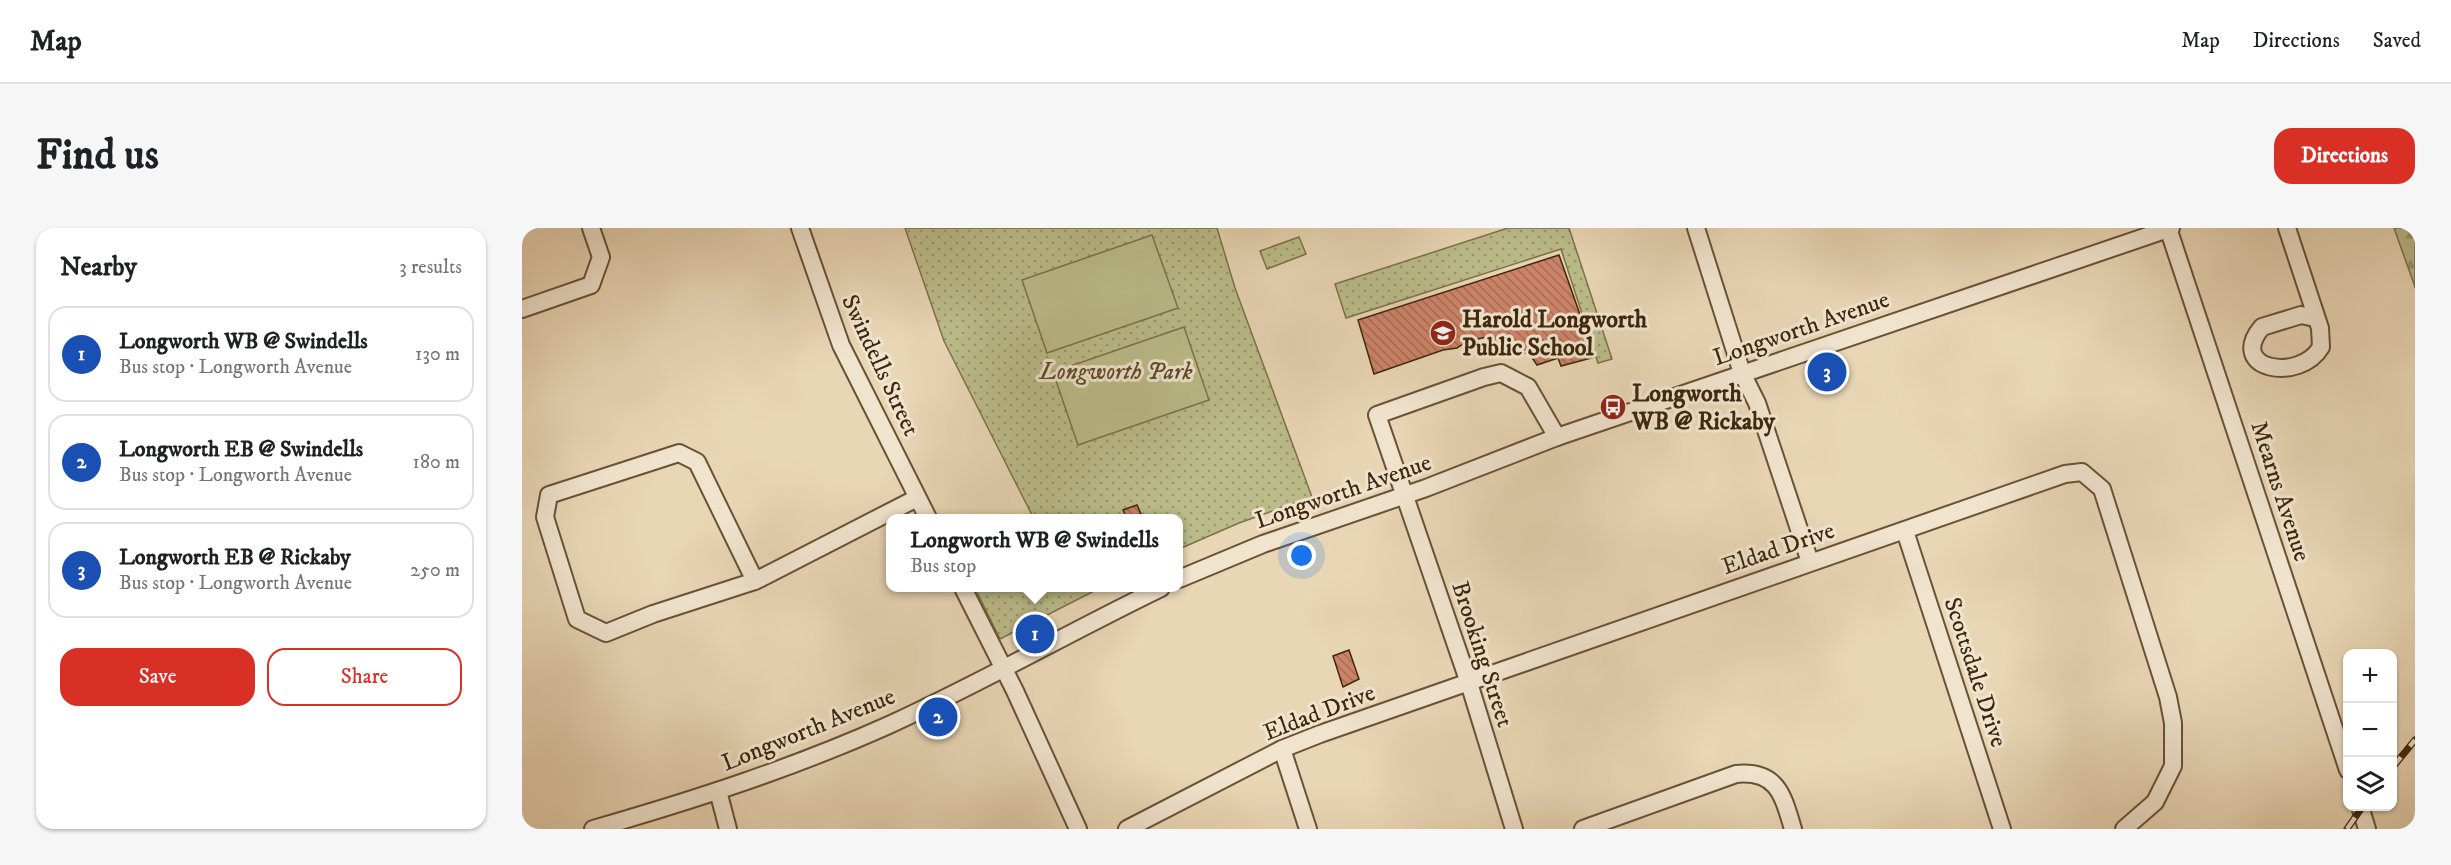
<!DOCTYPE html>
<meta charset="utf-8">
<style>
body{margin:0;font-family:"IM FELL DW Pica",serif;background:#f6f6f6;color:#202124}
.controls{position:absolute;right:18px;bottom:18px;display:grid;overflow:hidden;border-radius:12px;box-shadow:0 2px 4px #0004}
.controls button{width:54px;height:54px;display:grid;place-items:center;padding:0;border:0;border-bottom:2px solid #e0e0e0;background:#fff;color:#202124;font:30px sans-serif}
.you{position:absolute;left:780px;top:328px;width:21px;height:21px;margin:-15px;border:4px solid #fff;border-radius:50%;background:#1a73e8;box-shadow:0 0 0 9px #1a73e833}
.badge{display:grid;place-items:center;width:39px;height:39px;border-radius:50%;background:#d93025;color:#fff;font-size:20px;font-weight:700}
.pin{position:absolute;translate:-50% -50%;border:3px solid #fff;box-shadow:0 2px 6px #0006}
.popup{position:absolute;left:364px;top:286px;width:297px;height:78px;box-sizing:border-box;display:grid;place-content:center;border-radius:12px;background:#fff;filter:drop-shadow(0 2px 4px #0005);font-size:20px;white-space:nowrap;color:#757577}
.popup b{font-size:22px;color:#202124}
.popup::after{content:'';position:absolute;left:50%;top:100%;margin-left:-12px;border:12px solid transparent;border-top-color:#fff}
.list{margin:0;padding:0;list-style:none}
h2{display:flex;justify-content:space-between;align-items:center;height:78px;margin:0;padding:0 24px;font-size:26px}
h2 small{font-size:20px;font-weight:400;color:#757577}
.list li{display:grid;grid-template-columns:39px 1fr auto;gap:18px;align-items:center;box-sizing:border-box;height:96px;margin:0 12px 12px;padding:0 12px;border:2px solid #e0e0e0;border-radius:18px}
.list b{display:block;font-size:22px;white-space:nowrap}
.list p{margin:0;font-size:20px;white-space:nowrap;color:#757577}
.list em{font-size:20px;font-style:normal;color:#757577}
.actions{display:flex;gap:12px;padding:18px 24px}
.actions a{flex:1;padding:14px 0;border:2px solid #d93025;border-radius:18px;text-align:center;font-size:21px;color:#d93025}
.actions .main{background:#d93025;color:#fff}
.icon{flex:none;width:33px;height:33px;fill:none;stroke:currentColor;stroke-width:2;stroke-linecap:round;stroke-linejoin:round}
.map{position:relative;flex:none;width:1893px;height:601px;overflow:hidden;border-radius:18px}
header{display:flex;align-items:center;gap:36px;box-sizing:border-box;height:84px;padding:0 30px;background:#fff;border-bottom:2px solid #e0e0e0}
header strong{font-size:28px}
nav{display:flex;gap:33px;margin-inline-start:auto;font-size:21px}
.intro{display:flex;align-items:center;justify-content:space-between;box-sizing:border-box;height:144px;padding:0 36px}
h1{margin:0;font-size:42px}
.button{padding:15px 27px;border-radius:18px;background:#d93025;color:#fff;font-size:21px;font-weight:700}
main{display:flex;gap:36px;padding:0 36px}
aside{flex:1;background:#fff;border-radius:18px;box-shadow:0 2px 4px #0004}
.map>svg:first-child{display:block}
.grass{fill:url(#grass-dots);stroke:#7c724b;stroke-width:1.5}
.forest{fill:url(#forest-firs);stroke:#7c724b;stroke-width:1.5}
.garden{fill:#bbbc8a;stroke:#7c724b;stroke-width:1.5}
.building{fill:url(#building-back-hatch);stroke:#3d270c;stroke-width:1.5}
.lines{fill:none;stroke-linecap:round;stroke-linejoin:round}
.minor-casing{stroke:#685336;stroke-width:20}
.minor{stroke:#f1e4cf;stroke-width:16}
.rail-casing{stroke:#3d270c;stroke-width:7}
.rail{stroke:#f1e4cf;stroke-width:4.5;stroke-dasharray:14;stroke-linecap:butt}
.labels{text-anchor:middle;stroke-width:6;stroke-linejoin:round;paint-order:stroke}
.poi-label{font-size:24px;font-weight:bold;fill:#3d270c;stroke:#f1e4cf;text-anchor:start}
.street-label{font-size:24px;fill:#3d270c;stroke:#f1e4cf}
.park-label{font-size:24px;font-style:italic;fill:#5c4c2c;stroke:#f1e4cf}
</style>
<header>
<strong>Map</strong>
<nav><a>Map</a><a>Directions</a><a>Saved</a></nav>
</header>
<div class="intro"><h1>Find us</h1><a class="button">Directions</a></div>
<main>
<aside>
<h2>Nearby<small>3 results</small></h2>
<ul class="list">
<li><span class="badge" style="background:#1a4fb4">1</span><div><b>Longworth WB @ Swindells</b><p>Bus stop · Longworth Avenue</p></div><em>130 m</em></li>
<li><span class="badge" style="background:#1a4fb4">2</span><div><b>Longworth EB @ Swindells</b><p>Bus stop · Longworth Avenue</p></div><em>180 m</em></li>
<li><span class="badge" style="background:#1a4fb4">3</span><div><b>Longworth EB @ Rickaby</b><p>Bus stop · Longworth Avenue</p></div><em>250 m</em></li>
</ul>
<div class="actions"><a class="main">Save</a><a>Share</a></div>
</aside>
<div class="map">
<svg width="1893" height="601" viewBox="0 0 1893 601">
<defs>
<pattern id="grass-dots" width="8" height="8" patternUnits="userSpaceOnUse" patternTransform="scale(1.5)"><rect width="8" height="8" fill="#bbbc8a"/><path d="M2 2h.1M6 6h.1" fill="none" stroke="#99996f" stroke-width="1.8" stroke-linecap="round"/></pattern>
<pattern id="forest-firs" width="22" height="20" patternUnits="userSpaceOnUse" patternTransform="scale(1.5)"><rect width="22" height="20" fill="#bbbc8a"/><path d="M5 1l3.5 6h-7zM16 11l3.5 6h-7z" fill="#99996f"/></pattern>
<pattern id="building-back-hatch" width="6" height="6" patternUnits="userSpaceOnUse" patternTransform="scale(1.5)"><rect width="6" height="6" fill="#cd8469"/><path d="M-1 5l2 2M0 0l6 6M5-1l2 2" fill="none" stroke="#a86c55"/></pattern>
</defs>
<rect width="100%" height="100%" fill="#e9d6b5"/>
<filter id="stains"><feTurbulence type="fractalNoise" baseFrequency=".00333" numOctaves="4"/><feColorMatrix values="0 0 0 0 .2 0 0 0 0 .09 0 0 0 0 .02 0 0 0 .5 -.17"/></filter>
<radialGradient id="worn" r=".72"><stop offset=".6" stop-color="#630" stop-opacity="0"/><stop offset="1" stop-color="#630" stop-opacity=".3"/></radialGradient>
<!-- grass -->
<g class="grass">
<polygon points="383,0 695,0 713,60 790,269 717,295 657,321 657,290 510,290 511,289 422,113"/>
<polygon points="986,0 1047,0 1090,131 1076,135 1039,21 824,90 813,56"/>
<polygon points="777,9 784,26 745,41 738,23"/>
<polygon points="453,360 578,360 478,411"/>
</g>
<!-- forest -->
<polygon class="forest" points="1872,0 1893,0 1893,60 1892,56"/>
<!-- garden -->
<g class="garden">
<polygon points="630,7 656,80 525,125 500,52"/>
<polygon points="662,99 687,172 556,217 531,144"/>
</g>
<!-- building -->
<g class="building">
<polygon points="1037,27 1073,129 1039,138 1036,130 1015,137 1007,125 996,126 988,114 967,123 964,109 944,114 935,120 921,122 852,146 836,92"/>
<polygon points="615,277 619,286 605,290 601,282"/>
<polygon points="827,422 837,451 821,459 811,428"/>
</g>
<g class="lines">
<defs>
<g id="minor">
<polyline points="278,0 319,117 406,290"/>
<polyline points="1174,0 1220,145 1235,175 1288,334"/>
<polyline points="1646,0 1826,542"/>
<path d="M1765,0l33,100 1,19c-21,36 -95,23 -59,-20l39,-12 14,3"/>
<polyline points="0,81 69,57 79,29 69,0"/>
<polyline points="1383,303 1480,601"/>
<polyline points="657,351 741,316 904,260 1035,209 1649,0"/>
<polyline points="233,353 175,234 157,225 27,267 23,289 55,391 84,405 131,386 233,353 395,270"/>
<polyline points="441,360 493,463 556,601"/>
<polyline points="760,521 786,601"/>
<polyline points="196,563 206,601"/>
<polyline points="1838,578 1845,601"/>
<path d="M71,601c101,-29 200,-61 296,-104 92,-42 181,-93 272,-137"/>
<polyline points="605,601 760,521 798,506 1543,246 1560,244 1580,261 1646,469 1651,495 1651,538 1633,574 1602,601"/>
<polyline points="992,601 947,455 855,187 962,149 979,145 1006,159 1035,209"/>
<path d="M1061,601l153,-55c42,-4 47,22 57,55"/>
</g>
</defs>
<!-- minor casing -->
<use href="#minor" class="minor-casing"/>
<!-- minor -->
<use href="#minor" class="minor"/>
<defs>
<g id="rail">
<polyline points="1870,540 1893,512"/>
<polyline points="1825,601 1841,578"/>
</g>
</defs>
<!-- rail casing -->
<use href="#rail" class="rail-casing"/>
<!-- rail -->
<use href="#rail" class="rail"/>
</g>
<!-- icons -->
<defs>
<symbol id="school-disc" viewBox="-11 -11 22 22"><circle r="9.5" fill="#8f2418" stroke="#f1e4cf"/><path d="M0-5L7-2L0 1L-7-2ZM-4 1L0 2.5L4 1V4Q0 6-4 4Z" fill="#fff"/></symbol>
<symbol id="bus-disc" viewBox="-11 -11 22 22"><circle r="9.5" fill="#8f2418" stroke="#f1e4cf"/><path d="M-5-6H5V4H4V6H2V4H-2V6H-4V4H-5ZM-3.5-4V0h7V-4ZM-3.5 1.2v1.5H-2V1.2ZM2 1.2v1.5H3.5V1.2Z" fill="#fff"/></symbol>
</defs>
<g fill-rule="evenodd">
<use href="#school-disc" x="906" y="90" width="30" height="30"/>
<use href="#bus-disc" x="1076" y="164" width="30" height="30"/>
</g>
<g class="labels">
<!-- poi labels -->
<g class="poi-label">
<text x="940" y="99">Harold Longworth<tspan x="940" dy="28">Public School</tspan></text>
<text x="1110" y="173">Longworth<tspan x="1110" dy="28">WB @ Rickaby</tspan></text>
</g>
<!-- street labels -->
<g class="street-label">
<text transform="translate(1279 100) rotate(-19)" y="8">Longworth Avenue</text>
<text transform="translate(359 137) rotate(65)" y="8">Swindells Street</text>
<text transform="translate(821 263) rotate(-19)" y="8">Longworth Avenue</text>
<text transform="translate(1759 263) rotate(72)" y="8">Mearns Avenue</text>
<text transform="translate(1256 320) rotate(-19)" y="8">Eldad Drive</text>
<text transform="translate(961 426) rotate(72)" y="8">Brooking Street</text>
<text transform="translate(1454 444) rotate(72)" y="8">Scottsdale Drive</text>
<text transform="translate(797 484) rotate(-21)" y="8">Eldad Drive</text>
<text transform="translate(286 501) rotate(-22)" y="8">Longworth Avenue</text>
</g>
<!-- park labels -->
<g class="park-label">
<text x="594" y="151">Longworth Park</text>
</g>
</g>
<rect width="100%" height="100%" filter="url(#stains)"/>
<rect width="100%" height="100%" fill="url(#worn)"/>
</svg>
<div class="controls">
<button>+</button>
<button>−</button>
<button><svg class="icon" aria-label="layers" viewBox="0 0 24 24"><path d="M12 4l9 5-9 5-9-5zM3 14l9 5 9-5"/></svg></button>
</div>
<div class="you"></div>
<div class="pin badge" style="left:513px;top:406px;background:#1a4fb4">1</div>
<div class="popup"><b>Longworth WB @ Swindells</b>Bus stop</div>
<div class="pin badge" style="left:416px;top:489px;background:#1a4fb4">2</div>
<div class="pin badge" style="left:1305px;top:144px;background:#1a4fb4">3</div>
</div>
</main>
